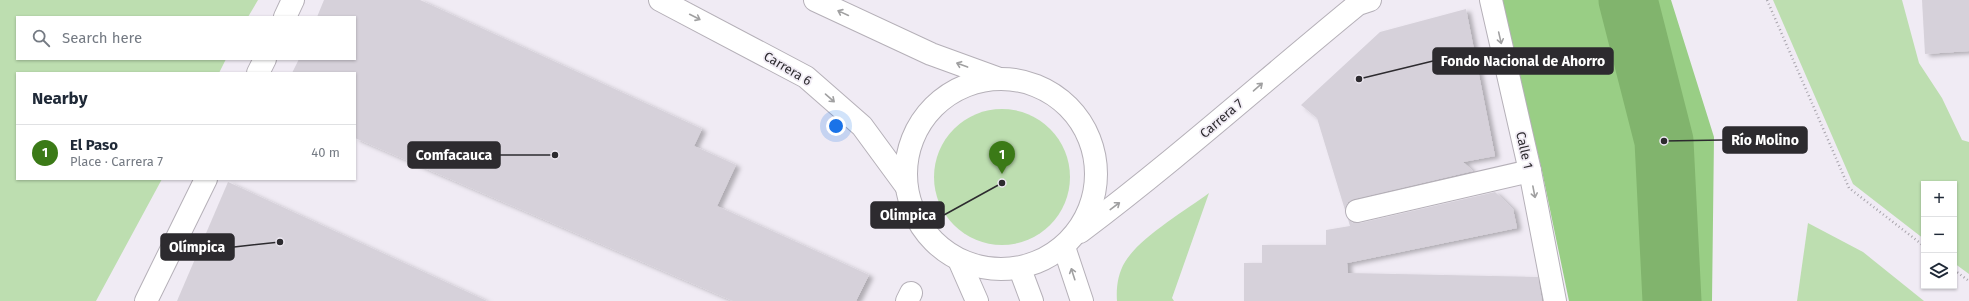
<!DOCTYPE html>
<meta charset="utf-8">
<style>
body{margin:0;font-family:"Fira Sans",sans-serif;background:#f6f6f7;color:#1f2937}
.controls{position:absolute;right:12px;bottom:12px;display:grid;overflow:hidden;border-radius:0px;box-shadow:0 1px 3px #0004}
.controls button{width:36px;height:36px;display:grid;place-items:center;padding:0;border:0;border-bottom:1px solid #e0e1e3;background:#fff;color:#1f2937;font:20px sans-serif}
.you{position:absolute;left:836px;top:126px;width:14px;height:14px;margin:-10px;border:3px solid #fff;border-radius:50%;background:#1a73e8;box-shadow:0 0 0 6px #1a73e833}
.badge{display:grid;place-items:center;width:26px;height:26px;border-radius:50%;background:#3b7a17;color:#fff;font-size:13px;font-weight:700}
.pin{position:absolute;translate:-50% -33px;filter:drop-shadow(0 1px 2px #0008)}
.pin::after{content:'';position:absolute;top:21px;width:14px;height:12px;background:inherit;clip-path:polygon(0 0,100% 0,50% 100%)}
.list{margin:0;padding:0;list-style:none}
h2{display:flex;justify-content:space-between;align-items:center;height:52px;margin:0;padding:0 16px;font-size:17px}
h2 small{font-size:13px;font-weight:400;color:#747a83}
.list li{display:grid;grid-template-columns:26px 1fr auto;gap:12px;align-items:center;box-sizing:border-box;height:56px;padding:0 16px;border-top:1px solid #e0e1e3}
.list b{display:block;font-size:15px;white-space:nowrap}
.list p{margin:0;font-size:13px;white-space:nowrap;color:#747a83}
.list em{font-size:13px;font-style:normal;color:#747a83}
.icon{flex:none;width:22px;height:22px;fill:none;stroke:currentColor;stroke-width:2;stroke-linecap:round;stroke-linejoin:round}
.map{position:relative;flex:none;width:1969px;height:301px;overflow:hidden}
.search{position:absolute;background:#fff;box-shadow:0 1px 3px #0004;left:16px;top:16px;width:340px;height:44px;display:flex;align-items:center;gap:10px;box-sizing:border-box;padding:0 14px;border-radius:0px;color:#747a83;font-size:15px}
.panel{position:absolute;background:#fff;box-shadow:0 1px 3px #0004;left:16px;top:72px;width:340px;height:108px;border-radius:0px}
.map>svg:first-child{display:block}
.green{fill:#bddeb0}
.forest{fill:#99ce85}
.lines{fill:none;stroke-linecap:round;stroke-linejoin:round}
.river{stroke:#81b46d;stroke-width:59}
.building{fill:#d6d1da;filter:url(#shadow)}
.street-casing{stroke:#b5b0b8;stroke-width:24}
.secondary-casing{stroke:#b5b0b8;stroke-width:24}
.path{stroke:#a9a5ad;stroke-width:2.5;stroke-dasharray:1 3;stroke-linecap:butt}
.street{stroke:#fff;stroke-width:22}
.secondary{stroke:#fff;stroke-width:22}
.oneway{stroke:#a0a0a1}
.labels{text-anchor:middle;stroke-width:3.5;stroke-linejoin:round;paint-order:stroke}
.street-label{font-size:13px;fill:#2d2b2f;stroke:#f0ebf4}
.leader{fill:none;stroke:#2d2b2f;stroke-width:1.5}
.callout-dot{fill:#2d2b2f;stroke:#f0ebf4;stroke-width:1.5}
.callout{fill:#2d2b2f;stroke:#2d2b2f;stroke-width:1.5}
.callout-label{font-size:14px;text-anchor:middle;font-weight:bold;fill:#fff}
</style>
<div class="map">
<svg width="1969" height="301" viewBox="0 0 1969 301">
<defs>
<filter id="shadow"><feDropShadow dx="4.5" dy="2.5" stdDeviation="2" flood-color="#0004"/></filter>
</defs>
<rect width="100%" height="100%" fill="#f0ebf4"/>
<!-- green -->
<g class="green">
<polygon points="0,0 258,0 248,17 17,17 17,59 226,59 219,73 17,73 17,179 162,179 96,301 0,301"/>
<polygon points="1773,0 1902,0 1919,63 1942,98 1962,140 1969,142 1969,274 1954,263 1954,184 1924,184 1924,239 1853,184"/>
<circle cx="1002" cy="177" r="68"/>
<path d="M1209,193l-37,105 2,3h-57c-1,-13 1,-28 8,-39 15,-25 60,-51 84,-69z"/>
<polygon points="1808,223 1863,252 1924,301 1797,301"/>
</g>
<!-- forest -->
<polygon class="forest" points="1501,0 1671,0 1714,137 1712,301 1569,301 1542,171"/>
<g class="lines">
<!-- river -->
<polyline class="river" points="1628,0 1664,141 1672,301"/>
</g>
<!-- building -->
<g class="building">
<polygon points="324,0 420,0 702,129 694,146 736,165 717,206 869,275 856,301 733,301 355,138 355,73 292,73 299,59 355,59 355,17 317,17"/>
<polygon points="1922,0 1969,0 1969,51 1925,54"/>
<polygon points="1466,9 1495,156 1463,162 1473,171 1354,199 1348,202 1345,210 1317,118 1301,105 1380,32"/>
<polygon points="228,182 487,301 177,301"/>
<polygon points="1495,192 1513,209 1517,228 1347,263 1348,273 1538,277 1542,301 1244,301 1244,263 1262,263 1262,245 1326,245 1326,230 1350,226 1348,219 1353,223 1360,223"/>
</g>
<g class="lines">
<defs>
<g id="street">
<polyline points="1491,0 1530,171 1555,301"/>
<polyline points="285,17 293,0"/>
<polyline points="258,73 265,59"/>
<polyline points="1357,211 1530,171"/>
<polyline points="146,301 206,179"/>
<polyline points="907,301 911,293"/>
</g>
<g id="secondary">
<polyline points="660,0 806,77 862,126 906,186"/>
<polyline points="815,0 931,54 997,78"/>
<circle cx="1001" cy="174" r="95"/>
<path d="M1080,232c96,-72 185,-152 278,-228l12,-4"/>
<polyline points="1064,247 1082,301"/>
<polyline points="959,260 977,301"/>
<polyline points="1020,269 1032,301"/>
</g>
</defs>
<!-- street casing -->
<use href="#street" class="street-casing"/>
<!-- secondary casing -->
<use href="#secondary" class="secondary-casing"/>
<!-- path -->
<g class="path">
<polyline points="1767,0 1849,188 1924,246"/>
<polyline points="1954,270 1969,281"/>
</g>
<!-- street -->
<use href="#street" class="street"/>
<!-- secondary -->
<use href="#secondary" class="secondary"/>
</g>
<!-- one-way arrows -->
<defs><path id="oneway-shaft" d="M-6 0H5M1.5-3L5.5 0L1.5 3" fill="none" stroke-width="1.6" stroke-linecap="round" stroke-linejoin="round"/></defs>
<g class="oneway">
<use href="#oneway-shaft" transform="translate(843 13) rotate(-155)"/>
<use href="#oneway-shaft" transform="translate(695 17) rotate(27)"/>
<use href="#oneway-shaft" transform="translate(1500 38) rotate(77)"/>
<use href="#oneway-shaft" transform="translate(962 65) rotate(-160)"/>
<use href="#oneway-shaft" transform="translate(1258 87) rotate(-41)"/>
<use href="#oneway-shaft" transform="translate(830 98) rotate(41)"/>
<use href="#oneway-shaft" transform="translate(1534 192) rotate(79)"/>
<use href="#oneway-shaft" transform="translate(1115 206) rotate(-37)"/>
<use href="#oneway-shaft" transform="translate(1073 274) rotate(-108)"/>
</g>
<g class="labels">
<!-- street labels -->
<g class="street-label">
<text transform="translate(788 68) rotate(31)" y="5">Carrera 6</text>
<text transform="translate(1221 118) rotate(-41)" y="5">Carrera 7</text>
<text transform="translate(1525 150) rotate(77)" y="5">Calle 1</text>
</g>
</g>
<!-- callouts -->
<path class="leader" d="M1359 79L1433 61M1664 141L1723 140M555 155L500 155M1002 183L944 215M280 242L234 247"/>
<g class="callout-dot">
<circle cx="1359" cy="79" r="4"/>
<circle cx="1664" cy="141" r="4"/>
<circle cx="555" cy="155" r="4"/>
<circle cx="1002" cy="183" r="4"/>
<circle cx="280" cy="242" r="4"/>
</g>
<g class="callout">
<rect x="1433" y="48" width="180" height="26" rx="4"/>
<rect x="1723" y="127" width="84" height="26" rx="4"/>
<rect x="408" y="142" width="92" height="26" rx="4"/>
<rect x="871" y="202" width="73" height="26" rx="4"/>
<rect x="161" y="234" width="73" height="26" rx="4"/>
</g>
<g class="callout-label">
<text x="1523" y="66">Fondo Nacional de Ahorro</text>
<text x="1765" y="145">Río Molino</text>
<text x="454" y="160">Comfacauca</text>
<text x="908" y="220">Olimpica</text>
<text x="197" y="252">Olímpica</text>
</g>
</svg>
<div class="controls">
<button>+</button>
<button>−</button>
<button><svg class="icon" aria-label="layers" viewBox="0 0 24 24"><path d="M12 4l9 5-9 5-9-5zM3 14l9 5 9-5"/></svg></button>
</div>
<div class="you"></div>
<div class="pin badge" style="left:1002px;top:174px">1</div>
<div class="search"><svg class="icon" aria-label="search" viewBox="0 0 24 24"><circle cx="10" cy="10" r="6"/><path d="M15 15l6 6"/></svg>Search here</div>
<section class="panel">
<h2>Nearby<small></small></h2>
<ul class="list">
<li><span class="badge">1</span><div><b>El Paso</b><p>Place · Carrera 7</p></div><em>40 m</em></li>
</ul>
</section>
</div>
